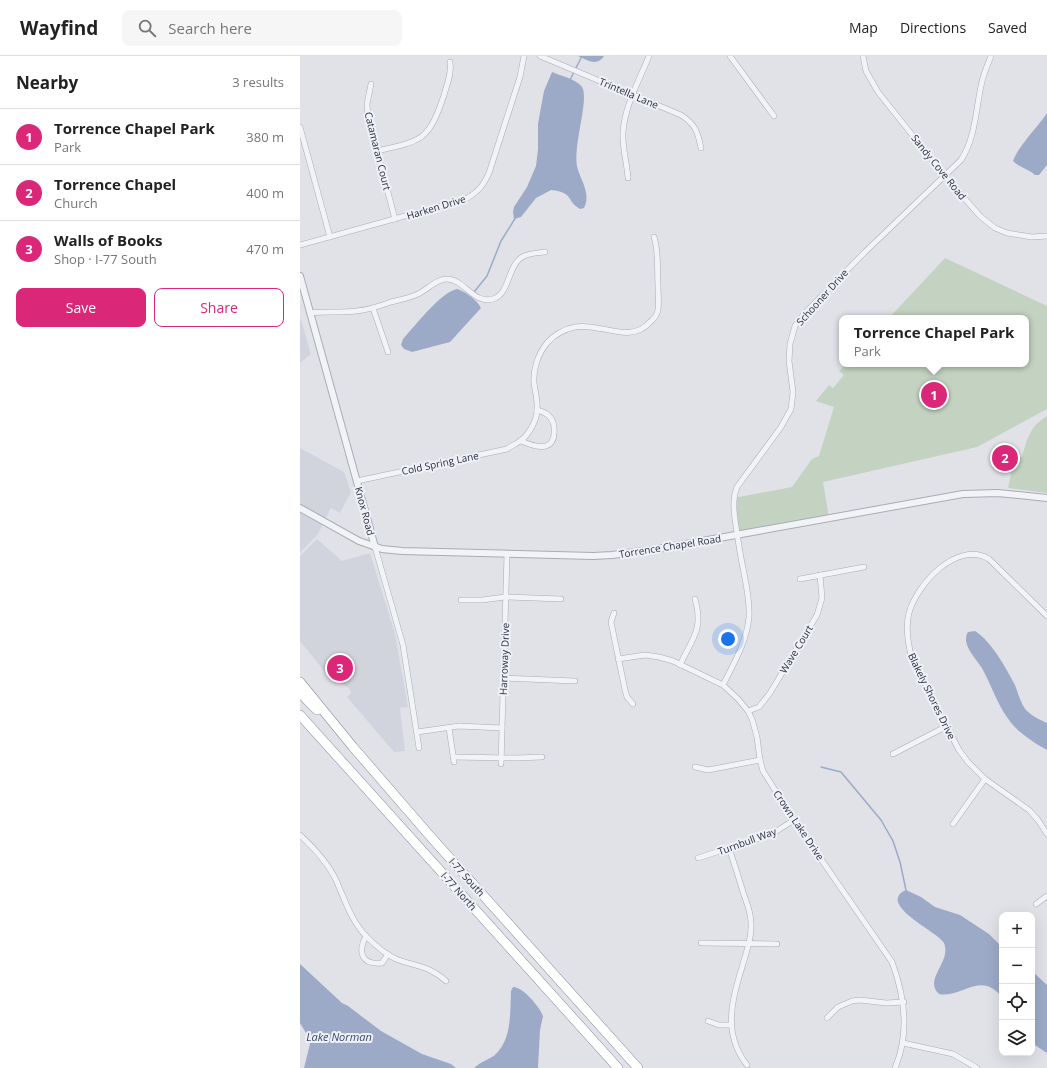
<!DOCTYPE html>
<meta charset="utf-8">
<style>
body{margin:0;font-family:"Open Sans",sans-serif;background:#f6f6f6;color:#222}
.controls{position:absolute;right:12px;bottom:12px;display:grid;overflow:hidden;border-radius:8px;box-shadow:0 4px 16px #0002}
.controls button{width:36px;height:36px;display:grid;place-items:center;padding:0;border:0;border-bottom:1px solid #e0e0e0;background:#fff;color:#222;font:20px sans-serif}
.you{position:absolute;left:428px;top:583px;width:14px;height:14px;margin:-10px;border:3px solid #fff;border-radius:50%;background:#1a73e8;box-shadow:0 0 0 6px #1a73e833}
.badge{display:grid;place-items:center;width:26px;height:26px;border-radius:50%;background:#db2777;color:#fff;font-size:13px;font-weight:700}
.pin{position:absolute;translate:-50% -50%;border:2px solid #fff;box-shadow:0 1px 4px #0006}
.popup{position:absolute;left:539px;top:259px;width:190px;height:52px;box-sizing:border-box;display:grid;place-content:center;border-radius:8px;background:#fff;filter:drop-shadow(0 1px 3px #0005);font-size:13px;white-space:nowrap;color:#767676}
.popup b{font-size:15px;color:#222}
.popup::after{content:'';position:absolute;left:50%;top:100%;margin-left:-8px;border:8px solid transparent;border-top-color:#fff}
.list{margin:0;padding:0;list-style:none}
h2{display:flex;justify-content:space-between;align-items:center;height:52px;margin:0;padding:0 16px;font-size:17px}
h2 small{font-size:13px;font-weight:400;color:#767676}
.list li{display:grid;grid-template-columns:26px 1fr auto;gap:12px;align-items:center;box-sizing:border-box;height:56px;padding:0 16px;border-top:1px solid #e0e0e0}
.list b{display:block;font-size:15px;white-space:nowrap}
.list p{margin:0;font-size:13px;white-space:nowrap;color:#767676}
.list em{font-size:13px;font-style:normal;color:#767676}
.actions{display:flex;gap:8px;padding:12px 16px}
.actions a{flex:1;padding:9px 0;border:1px solid #db2777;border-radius:8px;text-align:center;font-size:14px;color:#db2777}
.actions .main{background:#db2777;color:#fff}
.icon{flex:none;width:22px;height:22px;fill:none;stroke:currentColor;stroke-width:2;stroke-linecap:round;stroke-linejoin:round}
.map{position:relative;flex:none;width:747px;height:1012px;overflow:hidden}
header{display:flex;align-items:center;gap:24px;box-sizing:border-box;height:56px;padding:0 20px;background:#fff;border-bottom:1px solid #e0e0e0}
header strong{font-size:19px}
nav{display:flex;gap:22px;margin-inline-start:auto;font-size:14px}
.search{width:280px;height:36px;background:#f6f6f6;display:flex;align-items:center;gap:10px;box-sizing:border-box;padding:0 14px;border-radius:8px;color:#767676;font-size:15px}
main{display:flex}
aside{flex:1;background:#fff}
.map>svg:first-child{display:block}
.built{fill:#d2d4dd}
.green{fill:#c3d2c1}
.water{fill:#9caac7}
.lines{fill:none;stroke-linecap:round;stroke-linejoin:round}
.stream{stroke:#9caac7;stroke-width:1.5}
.minor-casing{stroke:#a9acb5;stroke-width:6}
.tertiary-casing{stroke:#a9acb5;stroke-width:8}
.motorway-casing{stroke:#888d9e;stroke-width:10}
.minor{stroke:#f2f3f7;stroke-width:5}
.tertiary{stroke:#f2f3f7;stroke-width:6}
.motorway{stroke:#fff;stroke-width:9}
.labels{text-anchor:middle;stroke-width:4;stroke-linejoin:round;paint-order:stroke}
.street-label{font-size:10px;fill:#292e3f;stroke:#eff1f6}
.water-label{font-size:11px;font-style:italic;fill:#354671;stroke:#eff1f6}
</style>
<header>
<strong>Wayfind</strong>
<div class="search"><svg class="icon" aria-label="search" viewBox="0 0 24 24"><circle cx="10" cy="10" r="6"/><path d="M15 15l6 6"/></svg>Search here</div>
<nav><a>Map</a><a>Directions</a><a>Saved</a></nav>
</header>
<main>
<aside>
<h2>Nearby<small>3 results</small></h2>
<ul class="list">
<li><span class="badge">1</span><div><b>Torrence Chapel Park</b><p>Park</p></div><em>380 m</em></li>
<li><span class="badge">2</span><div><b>Torrence Chapel</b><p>Church</p></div><em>400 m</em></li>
<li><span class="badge">3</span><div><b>Walls of Books</b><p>Shop · I-77 South</p></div><em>470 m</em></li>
</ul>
<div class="actions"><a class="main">Save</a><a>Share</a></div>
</aside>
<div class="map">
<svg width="747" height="1012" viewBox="0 0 747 1012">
<rect width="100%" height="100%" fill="#e0e2e8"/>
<!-- built -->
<g class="built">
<polygon points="0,261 11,298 0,307"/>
<polygon points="0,392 44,416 51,436 40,457 31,452 18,478 0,497"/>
<polygon points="17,483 42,505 70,497 95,578 108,651 100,652 105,695 94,696 47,641 51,637 49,632 30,622 0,585 0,500"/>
</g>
<!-- green -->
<g class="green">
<polygon points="645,202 747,250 747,353 677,391 523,426 529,462 437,479 434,442 492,431 512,403 519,400 534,351 516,345 529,329 533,332 544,319 539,315 546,308 726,308 726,262 589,262"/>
<path d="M747,360v77l-39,-5 7,-32 7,1c5,-18 8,-31 25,-41z"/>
</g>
<!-- water -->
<g class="water">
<path d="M278,0h26c-7,11 -17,4 -26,0z"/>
<path d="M252,16c7,3 26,8 30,15 8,13 -11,62 -4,83 4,12 13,25 6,38l-4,1c-15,-9 -5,-16 -29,-19l-15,8 -15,19 -7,2 -1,-7 1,-5 13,-20 9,-21 2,-17v-25l3,-17 3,-16z"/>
<path d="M747,57v52l-8,10h-4c-7,-6 -15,-7 -22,-14 6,-16 24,-33 34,-48z"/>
<path d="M157,233c9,3 20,11 24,19l-31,34 -38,10 -8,-3 -3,-4 2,-6c12,-13 38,-47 54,-50z"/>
<path d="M675,575c17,11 31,37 40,54 3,8 6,19 11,25 6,6 14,10 21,13v27c-9,-5 -20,-12 -28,-19 -18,-16 -25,-40 -36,-61 -5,-9 -15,-18 -17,-29 0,-4 0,-6 2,-9z"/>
<path d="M606,834l15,7 14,10 25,8 29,19 13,13v50c-23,-27 -40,2 -63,-3 -16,-15 13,-32 5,-51 -4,-10 -69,-39 -38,-53z"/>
<polygon points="0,908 42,947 48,950 81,975 122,998 151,1008 156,1012 4,1012 10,988 9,982 0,967"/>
<polygon points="732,915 747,929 747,997 732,987"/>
<path d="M213,931c9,-1 27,20 30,29l-3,14 -2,38h-64c6,-6 14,-8 21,-13 17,-16 15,-42 16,-64z"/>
</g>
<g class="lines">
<!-- stream -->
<g class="stream">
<polyline points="270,24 282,0"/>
<polyline points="174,236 187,220 201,185 216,161"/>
<polyline points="521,711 541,716 581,764 593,785 600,806 606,834"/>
</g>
<defs>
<g id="minor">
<path d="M240,0l141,59c14,9 17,17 20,33"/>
<polyline points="430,0 474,60"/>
<polyline points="563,0 566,15 578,36 645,120 680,160 695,172 707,177 732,181 747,180"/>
<polyline points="71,28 67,48 68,61 95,163"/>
<polyline points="0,71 30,181"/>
<path d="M77,95c46,-10 52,-11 67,-56 3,-11 8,-22 6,-33"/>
<path d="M328,122c-1,-15 -6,-31 -5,-46 2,-27 16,-51 26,-76"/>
<path d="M0,189l166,-46c13,-8 17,-13 23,-26l31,-96 4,-21"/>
<polyline points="73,252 88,296"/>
<path d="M10,257c16,-2 31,0 46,-2 12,-1 24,-5 35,-9 9,-2 18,-4 27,-8 9,-4 18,-15 29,-15 17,0 27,26 46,20 18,-6 14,-35 31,-43 7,-3 14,-3 21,-4"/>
<path d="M221,385c8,3 16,7 25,5 11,-3 10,-24 3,-30 -3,-3 -8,-5 -12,-6"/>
<path d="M57,425l150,-32c4,-3 9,-5 13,-8 9,-6 17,-21 17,-31 1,-9 -2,-19 -3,-27 -1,-14 4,-29 13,-40 7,-8 18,-14 28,-16 25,-5 55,18 75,-5 4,-3 7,-7 8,-12 1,-8 0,-17 0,-25 -1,-15 1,-33 -4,-48"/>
<polyline points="75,491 103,589 119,692"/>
<polyline points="500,523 564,511"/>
<polyline points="161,544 182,544 205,541 261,543"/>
<polyline points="314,557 311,566 325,634 327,641 333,648"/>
<path d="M747,560l-58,-57c-32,-19 -72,25 -80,54 -4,15 -1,31 3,46l47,91 9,12 17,17 44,31 9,10 9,14"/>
<path d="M318,603l27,-4 14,2 14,4 50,24 15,14 10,12 4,8 5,18 3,23 3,11 31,49 98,142c13,35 18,71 3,106"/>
<path d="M380,609c12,-26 24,-36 15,-66"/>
<polyline points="203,622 275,625"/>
<path d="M423,629c11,-22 24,-44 26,-68 1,-17 -3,-33 -6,-49 -3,-14 -5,-28 -7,-42 -2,-13 -4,-26 1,-39l44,-60 10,-18 2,-17 -4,-31 1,-17 5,-18 8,-11 62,-63 96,-92c14,-21 15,-50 20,-74 2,-11 6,-20 10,-30"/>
<polyline points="448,655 459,651 470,637 517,559 522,542 520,519"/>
<polyline points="149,672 154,706"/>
<polyline points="117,676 159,670 202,672"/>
<polyline points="593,698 647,670"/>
<polyline points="153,701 216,702 242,701"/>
<polyline points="201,708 207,498"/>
<polyline points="395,711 408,714 460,704"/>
<polyline points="653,768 685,723"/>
<path d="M0,779c14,13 28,28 36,45 9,20 15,41 31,57 8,8 18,17 29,22 21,8 32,6 50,22"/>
<path d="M429,792c5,15 10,30 14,44 4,12 9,23 8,36 0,10 -3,19 -6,29 -11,38 -25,73 2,108"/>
<polyline points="398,802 472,778 494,764"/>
<polyline points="736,848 747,840"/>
<path d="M66,880c-9,17 -4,29 16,27l6,-9"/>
<polyline points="401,887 477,888"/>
<polyline points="527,962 538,951 552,945 560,944 586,947 604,946"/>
<polyline points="408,965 419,969 431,969"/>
<polyline points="603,987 653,998 677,1012"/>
</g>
<g id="tertiary">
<polyline points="0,220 75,491"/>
<polyline points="0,452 59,485 82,493 102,495 293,500 312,499 358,493 663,438 698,437 747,442"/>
</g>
<g id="motorway">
<polyline points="0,626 53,691 130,780 338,1012"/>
<polyline points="0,637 17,654"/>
<polyline points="0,659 318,1012"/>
</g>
</defs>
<!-- minor casing -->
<use href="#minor" class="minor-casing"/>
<!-- tertiary casing -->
<use href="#tertiary" class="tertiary-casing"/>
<!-- motorway casing -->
<use href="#motorway" class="motorway-casing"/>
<!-- minor -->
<use href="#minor" class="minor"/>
<!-- tertiary -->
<use href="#tertiary" class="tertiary"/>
<!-- motorway -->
<use href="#motorway" class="motorway"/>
</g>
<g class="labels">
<!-- street labels -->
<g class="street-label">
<text transform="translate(329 37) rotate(23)" y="4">Trintella Lane</text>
<text transform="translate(78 95) rotate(76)" y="4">Catamaran Court</text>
<text transform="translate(639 111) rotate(51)" y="4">Sandy Cove Road</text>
<text transform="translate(136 151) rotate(-17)" y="4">Harken Drive</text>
<text transform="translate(522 241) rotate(-48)" y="4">Schooner Drive</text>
<text transform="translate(140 407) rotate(-12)" y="4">Cold Spring Lane</text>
<text transform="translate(65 455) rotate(75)" y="4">Knox Road</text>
<text transform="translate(370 490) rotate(-9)" y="4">Torrence Chapel Road</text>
<text transform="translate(496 593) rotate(-59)" y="4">Wave Court</text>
<text transform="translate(204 603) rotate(-88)" y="4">Harroway Drive</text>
<text transform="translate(632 640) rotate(64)" y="4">Blakely Shores Drive</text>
<text transform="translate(499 769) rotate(56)" y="4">Crown Lake Drive</text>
<text transform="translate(447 785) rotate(-20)" y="4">Turnbull Way</text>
<text transform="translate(167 821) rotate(48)" y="4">I-77 South</text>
<text transform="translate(159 835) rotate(48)" y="4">I-77 North</text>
</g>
<!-- water labels -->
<g class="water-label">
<text x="39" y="985">Lake Norman</text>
</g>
</g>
</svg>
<div class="controls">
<button>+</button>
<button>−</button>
<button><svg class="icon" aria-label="locate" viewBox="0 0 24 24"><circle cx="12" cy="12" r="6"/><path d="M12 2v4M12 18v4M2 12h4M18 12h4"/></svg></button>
<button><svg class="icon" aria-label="layers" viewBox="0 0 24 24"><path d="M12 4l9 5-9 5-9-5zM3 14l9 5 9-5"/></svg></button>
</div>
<div class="you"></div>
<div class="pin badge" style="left:634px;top:339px">1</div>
<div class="popup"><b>Torrence Chapel Park</b>Park</div>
<div class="pin badge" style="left:705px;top:402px">2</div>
<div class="pin badge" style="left:40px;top:612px">3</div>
</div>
</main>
